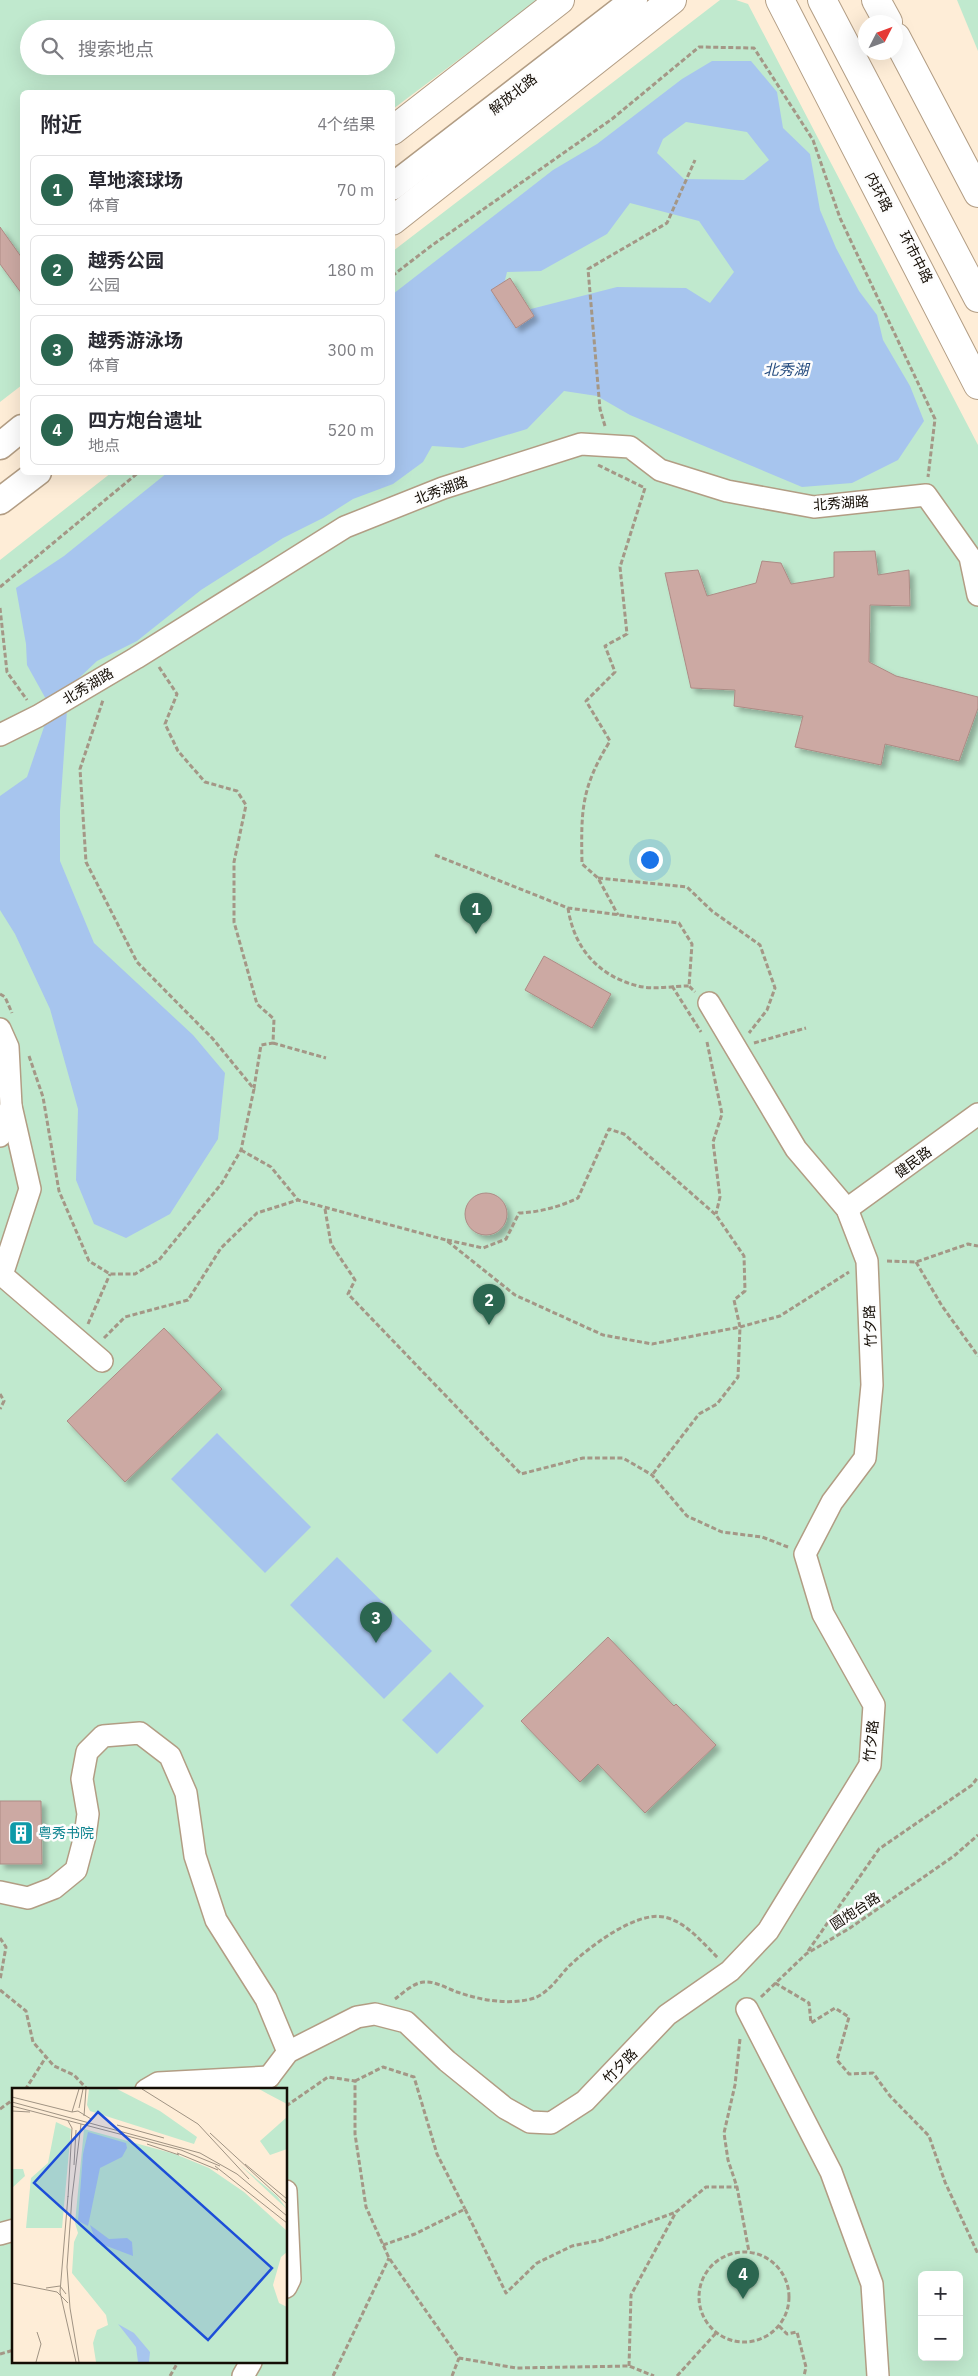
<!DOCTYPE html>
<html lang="zh">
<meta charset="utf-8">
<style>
body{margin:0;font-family:"IBM Plex Sans","Noto Sans SC",sans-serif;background:#f7f7f7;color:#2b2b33}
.controls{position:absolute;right:15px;bottom:15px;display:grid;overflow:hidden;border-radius:8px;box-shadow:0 5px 20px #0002}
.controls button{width:45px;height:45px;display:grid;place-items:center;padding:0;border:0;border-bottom:1px solid #e1e1e2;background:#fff;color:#2b2b33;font:25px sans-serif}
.compass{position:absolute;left:858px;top:15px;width:45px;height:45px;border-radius:50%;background:#fff;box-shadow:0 5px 20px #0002;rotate:48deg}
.you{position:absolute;left:649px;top:859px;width:18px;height:18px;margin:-12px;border:4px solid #fff;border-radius:50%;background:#1a73e8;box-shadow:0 0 0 8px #1a73e833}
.badge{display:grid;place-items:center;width:32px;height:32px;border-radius:50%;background:#2b6650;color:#fff;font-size:16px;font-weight:700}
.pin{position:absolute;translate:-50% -41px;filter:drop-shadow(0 1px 2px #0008)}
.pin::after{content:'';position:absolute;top:26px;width:18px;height:15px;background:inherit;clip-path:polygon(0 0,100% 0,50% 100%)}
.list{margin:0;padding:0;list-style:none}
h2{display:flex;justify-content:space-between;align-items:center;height:65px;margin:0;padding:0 20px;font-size:21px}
h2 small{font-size:16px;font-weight:400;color:#7c7c81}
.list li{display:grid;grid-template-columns:32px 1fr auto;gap:15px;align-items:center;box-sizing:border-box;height:70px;margin:0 10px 10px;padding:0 10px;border:1px solid #e1e1e2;border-radius:8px}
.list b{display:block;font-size:19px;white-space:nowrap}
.list p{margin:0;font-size:16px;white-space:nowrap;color:#7c7c81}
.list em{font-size:16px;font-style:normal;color:#7c7c81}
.icon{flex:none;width:28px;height:28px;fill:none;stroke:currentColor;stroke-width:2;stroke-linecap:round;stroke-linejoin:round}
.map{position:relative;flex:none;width:978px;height:2376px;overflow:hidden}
.search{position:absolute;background:#fff;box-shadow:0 5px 20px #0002;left:20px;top:20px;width:375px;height:55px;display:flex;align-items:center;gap:12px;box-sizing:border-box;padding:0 18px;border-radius:28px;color:#7c7c81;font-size:19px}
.panel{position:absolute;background:#fff;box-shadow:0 5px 20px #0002;left:20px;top:90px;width:375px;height:385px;border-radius:8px}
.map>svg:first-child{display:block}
.green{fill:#c0e9ce;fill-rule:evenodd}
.water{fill:#a7c5ee;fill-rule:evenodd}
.building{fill:#cca9a3;stroke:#ad8b85;filter:url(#shadow)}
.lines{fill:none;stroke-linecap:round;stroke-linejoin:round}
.minor-casing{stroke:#b29d84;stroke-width:24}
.major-casing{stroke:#b29d84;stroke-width:29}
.highway-casing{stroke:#b29d84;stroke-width:30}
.path{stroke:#a49786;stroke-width:3;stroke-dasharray:5 2.5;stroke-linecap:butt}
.minor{stroke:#fff;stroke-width:21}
.major{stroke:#fff;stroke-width:26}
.highway{stroke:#fff;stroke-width:28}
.labels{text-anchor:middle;stroke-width:5;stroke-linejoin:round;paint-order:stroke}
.street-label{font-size:14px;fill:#140d05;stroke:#fdfdfd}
.culture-label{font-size:14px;fill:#0d838f;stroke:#fdfdfd;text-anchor:start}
.water-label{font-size:15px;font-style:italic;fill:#274e81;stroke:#fdfdfd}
.inset-road{fill:none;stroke:#a09383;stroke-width:1}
.view{fill:#1d4ed8;fill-opacity:0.15;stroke:#1d4ed8;stroke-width:2.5}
.inset-edge{fill:none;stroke:#140d05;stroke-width:2.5}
</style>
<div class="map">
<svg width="978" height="2376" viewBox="0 0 978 2376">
<defs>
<filter id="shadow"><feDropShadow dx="4.5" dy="4.5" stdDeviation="2.5" flood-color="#0004"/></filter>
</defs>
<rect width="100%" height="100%" fill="#feedd7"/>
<!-- green -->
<g class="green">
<path d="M0,0h538l-145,109 -1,-17h-370v293l-22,17zM29,29h357v37h-357z"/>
<path d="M720,0h16l12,4 230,441v1931h-978v-1816l111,-87 281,-1 1,-221zM14,2090h272v272h-272zM922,2275h37v82h-37z"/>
<polygon points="957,0 978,0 978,51"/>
</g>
<!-- water -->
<g class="water">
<path d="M712,61h39l26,31 6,36 27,26 10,56 16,38 23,43 18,24 6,25 27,46 14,35 -26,39 -46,23 -50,4 -172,-72 -33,-19 -33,-5 -37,38 -64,19 -31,-2 -9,16 -30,22 -40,15 -30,19 -40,20 -82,52 -64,51 -40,20 -34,32 -16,8 -20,-36 -1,-21 -10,-56 48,-32 103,-83 225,-1 1,-178 160,-124 44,-26 85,-65zM686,122l61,10 22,28 -25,20 -60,-1 -27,-26 6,-14zM630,203l69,18 35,51 -24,31 -24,-15 -69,-1 -90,23 -23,-26 3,-12 34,-1 66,-37z"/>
<polygon points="67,710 60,811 60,861 94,943 193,1035 225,1073 218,1139 170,1214 126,1238 94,1224 76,1180 78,1109 50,1009 15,934 0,910 0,796 27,777 45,724"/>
<polygon points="217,1433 311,1527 265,1573 171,1479"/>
<polygon points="337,1557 432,1651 384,1699 290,1605"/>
<polygon points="450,1672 484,1706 437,1754 402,1720"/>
</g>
<!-- building -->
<g class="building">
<polygon points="0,227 22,258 22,294 0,264"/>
<polygon points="510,278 534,316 516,328 491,290"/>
<polygon points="875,551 878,575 909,570 910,606 870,605 869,662 896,676 978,697 978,708 959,761 885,744 881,765 795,747 803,716 734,706 735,690 691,688 665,573 698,570 707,596 756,583 762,561 781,563 791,584 834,577 834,552"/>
<polygon points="544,956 611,994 592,1028 525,990"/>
<circle cx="486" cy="1214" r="21"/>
<polygon points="164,1328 222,1389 125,1482 67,1421"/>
<polygon points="608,1637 674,1706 676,1704 716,1745 645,1813 598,1764 580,1782 521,1721"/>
<polygon points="0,1801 41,1801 42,1864 0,1864"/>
</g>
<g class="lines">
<defs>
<g id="minor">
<polyline points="0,735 38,716 136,658 345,527 443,488 581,444 630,447 660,470 727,491 814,507 926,495 970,557 978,595"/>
<polyline points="0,1029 8,1047 11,1106 0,1136"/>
<polyline points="11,1106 30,1189 2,1275 102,1361"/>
<polyline points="847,1209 978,1114"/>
<polyline points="0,1892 28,1898 54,1888 76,1870 85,1836 88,1814 82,1779 87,1752 103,1736 140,1733 170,1756 186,1793 195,1856 216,1920 266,1999 288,2052"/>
<polyline points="747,2009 831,2172 872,2284 878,2376"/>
<polyline points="269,2077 288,2052 357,2017 375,2014 406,2022 447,2061 505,2108 530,2122 551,2123 585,2101 667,2015 730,1971 768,1931 870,1765 874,1705 823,1614 805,1554 832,1502 865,1458 872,1385 867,1261 847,1209 796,1149 709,1003"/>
<polyline points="146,2090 158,2083 269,2077"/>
<polyline points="286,2191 290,2279 286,2287"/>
<polyline points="0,2234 14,2230"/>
<polyline points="243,2376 251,2362"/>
</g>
<g id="major">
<polyline points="392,187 634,0"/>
<polyline points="0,446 22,428"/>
<polyline points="0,501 38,472"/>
</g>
<g id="highway">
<polyline points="780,0 978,385"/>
<polyline points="822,0 978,298"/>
<polyline points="876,0 888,22"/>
<polyline points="896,37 978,193"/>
<polyline points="392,131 560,0"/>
<polyline points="392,221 672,0"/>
</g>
</defs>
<!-- minor casing -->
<use href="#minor" class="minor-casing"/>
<!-- major casing -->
<use href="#major" class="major-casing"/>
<!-- highway casing -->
<use href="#highway" class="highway-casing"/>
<!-- path -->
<g class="path">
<polyline points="392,276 431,246 612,119 699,47 754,48 813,140 840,218 935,419 928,477"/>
<polyline points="605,426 600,409 588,269 667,223 695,160"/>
<path d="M598,465l47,23 -25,79 7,67 -22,12 10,26 -29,29 24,40c-29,47 -29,69 -28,123l16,14 20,37"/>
<polyline points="0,587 139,472"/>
<polyline points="0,608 7,672 27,700"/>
<polyline points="159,667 177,694 165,724 178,751 205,782 237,791 246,805 234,862 234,922 257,1004 274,1019 273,1043 261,1045 254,1088"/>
<polyline points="435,855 568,908 679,923 692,944 689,986 695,992"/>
<polyline points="598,878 687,887 712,911 760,945 775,988 767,1010 749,1033"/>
<path d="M568,908c6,40 30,68 70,78 15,4 35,0 51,0"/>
<polyline points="672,986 701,1032"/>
<polyline points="0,994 5,997 12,1013"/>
<polyline points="707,1042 722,1114 713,1142 720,1197 716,1214"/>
<polyline points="273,1043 326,1058"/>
<polyline points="754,1043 806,1028"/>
<polyline points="29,1056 43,1097 59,1191 89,1261 110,1274 135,1274 159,1260 222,1183 241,1150 254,1089 213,1039 137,962 86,862 80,769 103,700"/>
<polyline points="241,1150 271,1167 298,1200"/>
<polyline points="325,1209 331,1244 355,1280 348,1294 521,1474 583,1458 623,1458 652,1475 687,1516 722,1532 762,1537 788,1547"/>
<path d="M447,1240l36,8 23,-9 13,-26c21,-1 40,-6 59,-15l31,-69 15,5 92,81 28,41 1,35 -11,9 6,27 -2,50 -21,27 -18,10 -47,61"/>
<polyline points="887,1261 916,1262 968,1244 978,1246"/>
<polyline points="916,1262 942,1306 978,1356"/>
<polyline points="88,1324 110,1274"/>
<polyline points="104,1338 125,1317 188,1300 221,1248 257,1213 298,1200 446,1240 515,1295 603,1335 652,1344 740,1327 780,1316 849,1272"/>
<polyline points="0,1394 4,1401 0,1409"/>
<polyline points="0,1938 6,1947 0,1980"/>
<polyline points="808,1951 879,1849 972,1785 978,1777"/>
<polyline points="775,1983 809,2003 811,2023 835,2008 849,2017 837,2060 849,2074 873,2073 890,2096 929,2136 945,2182 978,2254"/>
<polyline points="0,1990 26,2011 33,2042 54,2066 74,2075 88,2090"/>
<polyline points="761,1997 806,1954 850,1928 954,1856 978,1835"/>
<path d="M395,1999c8,-6 18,-16 29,-17 11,-1 22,6 33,10 23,8 50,13 74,7 16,-4 27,-21 37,-32 20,-19 67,-56 96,-50 21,4 39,26 54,41"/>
<polyline points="740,2039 735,2085 724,2133 728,2160 737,2187 749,2252"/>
<polyline points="355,2081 383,2067 414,2077 437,2154 465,2209"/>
<polyline points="25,2090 46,2057"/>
<polyline points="286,2106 328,2077 355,2081 355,2134 366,2207 389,2258 459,2358 516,2368 629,2366 654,2376"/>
<polyline points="0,2109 14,2099"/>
<polyline points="383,2245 415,2234 465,2209 506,2293 537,2263 572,2246 601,2240 676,2212"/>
<circle cx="744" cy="2297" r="45"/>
<polyline points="779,2326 787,2334 797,2332 806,2367 804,2376"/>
<polyline points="0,2354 14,2350"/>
<polyline points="629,2366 631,2295 676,2212 706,2187 737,2187"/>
<polyline points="170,2376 178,2362"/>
<polyline points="333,2376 389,2258"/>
<polyline points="452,2376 459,2358"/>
<polyline points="677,2376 716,2333"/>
</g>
<!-- minor -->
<use href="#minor" class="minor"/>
<!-- major -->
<use href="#major" class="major"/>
<!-- highway -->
<use href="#highway" class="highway"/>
</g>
<!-- icons -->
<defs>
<symbol id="building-square" viewBox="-11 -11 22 22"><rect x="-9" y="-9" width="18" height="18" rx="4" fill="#0f9aa8" stroke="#fdfdfd"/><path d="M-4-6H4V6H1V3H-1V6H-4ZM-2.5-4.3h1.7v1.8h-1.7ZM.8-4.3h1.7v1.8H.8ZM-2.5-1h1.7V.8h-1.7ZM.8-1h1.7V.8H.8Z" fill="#fff"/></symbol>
</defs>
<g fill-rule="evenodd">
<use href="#building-square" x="7" y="1819" width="28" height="28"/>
</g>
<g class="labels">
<!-- street labels -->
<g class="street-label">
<text transform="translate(513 94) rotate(-38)" y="5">解放北路</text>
<text transform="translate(879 192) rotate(63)" y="5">内环路</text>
<text transform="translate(916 257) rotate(63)" y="5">环市中路</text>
<text transform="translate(441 490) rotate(-20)" y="5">北秀湖路</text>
<text transform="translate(841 503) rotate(-4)" y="5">北秀湖路</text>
<text transform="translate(88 686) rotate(-31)" y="5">北秀湖路</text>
<text transform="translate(913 1162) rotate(-36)" y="5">健民路</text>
<text transform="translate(870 1326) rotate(-93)" y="5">竹夕路</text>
<text transform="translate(871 1741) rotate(-84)" y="5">竹夕路</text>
<text transform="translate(855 1911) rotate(-33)" y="5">圆炮台路</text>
<text transform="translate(620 2066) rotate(-46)" y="5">竹夕路</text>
</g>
<!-- culture labels -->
<g class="culture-label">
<text x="38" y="1838">粤秀书院</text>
</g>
<!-- water labels -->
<g class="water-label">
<text x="786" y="375">北秀湖</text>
</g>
</g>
<!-- overview -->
<g transform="translate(12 2088)">
<rect width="275" height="275" fill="#feedd7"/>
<path d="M77,1h28l43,22 37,26 -3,7 -104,-33 -3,-6zM247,1h28v15l-19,-10zM275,29v32l-17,6 -10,-14zM44,34l15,7 -9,99h-36l5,-50 17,-15zM72,41l91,25 34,14 35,24 43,39v21l-6,5 -8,28 6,18 8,4v55h-191l-3,-19 4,-13 11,-5 -2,-10 -34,-42 2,-31 4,-9 -3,-10zM227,76l38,32 10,13 -10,-9zM0,81h11l2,7 -13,12z" fill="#c0e9ce"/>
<path d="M76,44l38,11 1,5 -5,9 -22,11 -12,58 -10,-5 5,-67zM78,137l19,14 18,-1 5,4 1,14 -37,-14zM106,236l16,9 16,19 -1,10h-11l-2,-15z" fill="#a7c5ee"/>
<path class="inset-road" d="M130,1l56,35 51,55M0,9l60,15M0,14l188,51 37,21 50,42M0,18l169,44 39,16M67,20l4,-19M0,23l18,1M60,24l6,-1 13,8M60,24l7,-23M72,28l2,-27M105,37l47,13M198,45l77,71M135,56l32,11M165,65l41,17M233,76l42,35M62,77l2,-35M203,78l72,57M56,108l-8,96 16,70M56,109l4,-69 -4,-7M60,109l-5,70 3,41 9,54M60,109l9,-73M0,195l45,9 11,11M34,200l14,-2 6,8M24,274l5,-18 -4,-12"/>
<path class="view" d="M86,24l174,156 -64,72 -174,-157z"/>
<rect width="275" height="275" class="inset-edge"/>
</g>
</svg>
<div class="controls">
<button>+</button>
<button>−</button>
</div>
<svg class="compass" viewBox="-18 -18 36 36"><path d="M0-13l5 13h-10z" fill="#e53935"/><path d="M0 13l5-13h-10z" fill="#7c7c81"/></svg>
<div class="you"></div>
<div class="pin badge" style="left:476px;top:934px">1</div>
<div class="pin badge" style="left:489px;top:1325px">2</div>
<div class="pin badge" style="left:376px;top:1643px">3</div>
<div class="pin badge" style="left:743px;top:2299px">4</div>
<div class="search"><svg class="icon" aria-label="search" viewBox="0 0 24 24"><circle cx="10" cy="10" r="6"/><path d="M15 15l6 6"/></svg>搜索地点</div>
<section class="panel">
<h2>附近<small>4个结果</small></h2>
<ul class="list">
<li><span class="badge">1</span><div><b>草地滚球场</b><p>体育</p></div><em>70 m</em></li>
<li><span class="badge">2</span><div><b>越秀公园</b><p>公园</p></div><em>180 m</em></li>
<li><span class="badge">3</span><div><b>越秀游泳场</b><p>体育</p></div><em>300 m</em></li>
<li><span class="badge">4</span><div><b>四方炮台遗址</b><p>地点</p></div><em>520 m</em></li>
</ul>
</section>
</div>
